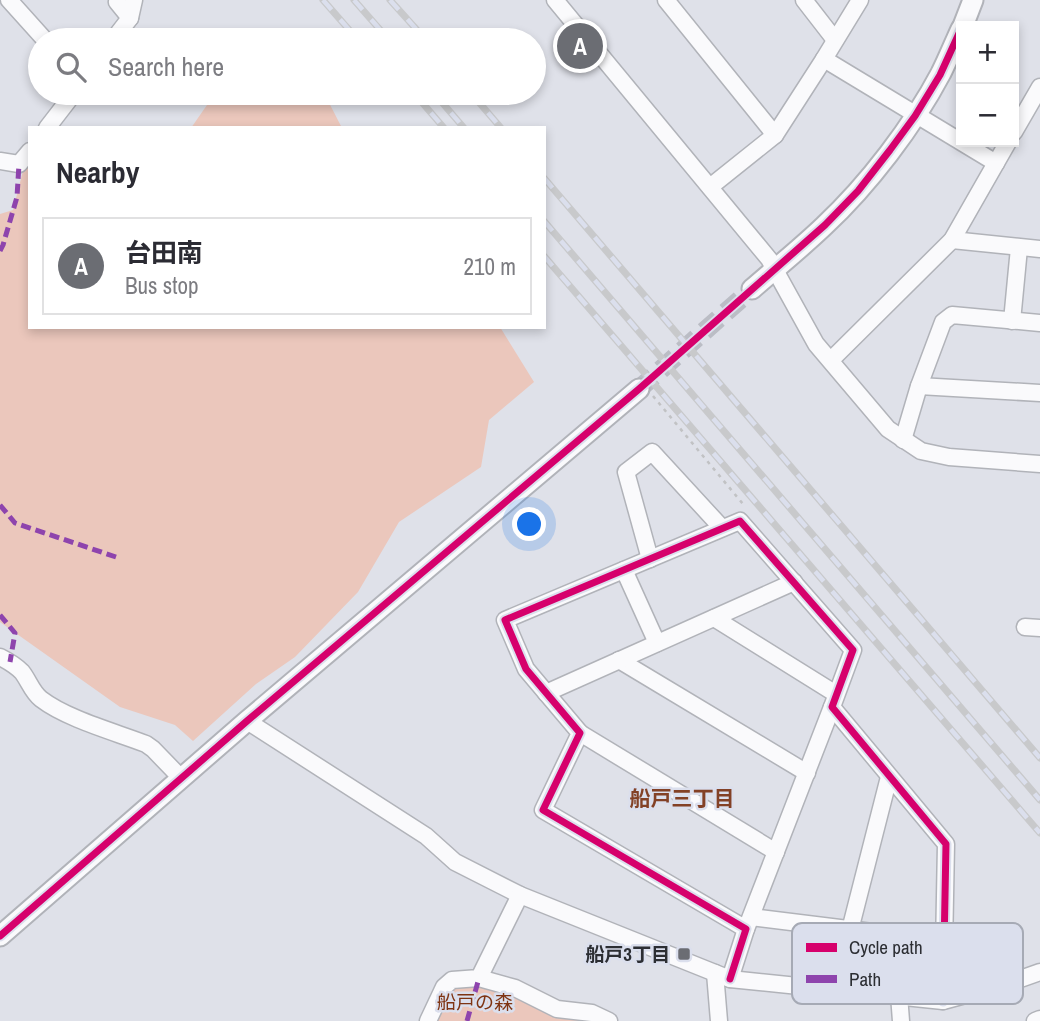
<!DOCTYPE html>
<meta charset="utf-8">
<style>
body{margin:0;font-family:"Archivo Narrow","Noto Sans JP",sans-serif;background:#f7f7f7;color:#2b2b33}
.controls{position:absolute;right:21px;top:21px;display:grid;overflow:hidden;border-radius:0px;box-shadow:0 4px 10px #0003}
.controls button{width:63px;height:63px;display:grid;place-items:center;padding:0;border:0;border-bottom:2px solid #e1e1e2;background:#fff;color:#2b2b33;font:35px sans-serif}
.you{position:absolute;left:530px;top:525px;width:24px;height:24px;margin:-18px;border:5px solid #fff;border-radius:50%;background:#1a73e8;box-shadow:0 0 0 10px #1a73e833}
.badge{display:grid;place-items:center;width:46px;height:46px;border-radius:50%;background:#6b6d73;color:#fff;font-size:23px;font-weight:700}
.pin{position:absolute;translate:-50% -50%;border:4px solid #fff;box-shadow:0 2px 7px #0006}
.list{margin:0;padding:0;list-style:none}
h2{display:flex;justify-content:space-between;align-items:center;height:91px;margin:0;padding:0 28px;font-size:30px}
h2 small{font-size:23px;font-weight:400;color:#7c7c81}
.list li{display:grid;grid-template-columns:46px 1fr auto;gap:21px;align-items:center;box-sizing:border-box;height:98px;margin:0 14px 14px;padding:0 14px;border:2px solid #e1e1e2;border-radius:0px}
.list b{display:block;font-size:26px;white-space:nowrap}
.list p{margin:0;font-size:23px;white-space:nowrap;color:#7c7c81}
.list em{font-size:23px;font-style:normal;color:#7c7c81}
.icon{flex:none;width:38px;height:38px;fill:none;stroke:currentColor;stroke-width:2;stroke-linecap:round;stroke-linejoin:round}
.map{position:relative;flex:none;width:1040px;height:1021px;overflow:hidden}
.search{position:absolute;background:#fff;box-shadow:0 4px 10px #0003;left:28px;top:28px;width:518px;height:77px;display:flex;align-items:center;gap:18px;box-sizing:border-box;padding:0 24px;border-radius:38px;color:#7c7c81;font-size:26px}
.panel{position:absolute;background:#fff;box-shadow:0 4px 10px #0003;left:28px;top:126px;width:518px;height:203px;border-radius:0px}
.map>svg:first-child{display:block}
.green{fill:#ebc7bc}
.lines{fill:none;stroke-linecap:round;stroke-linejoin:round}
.tertiary-tunnel{stroke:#bbbdc5;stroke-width:19;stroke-dasharray:19 10;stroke-linecap:butt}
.minor-casing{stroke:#b1b3b9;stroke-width:19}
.tertiary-casing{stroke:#b1b3b9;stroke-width:23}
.path{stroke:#c1c2c4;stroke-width:2.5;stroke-dasharray:3.5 5;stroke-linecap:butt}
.minor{stroke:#fafafc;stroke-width:16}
.tertiary{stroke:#fafafc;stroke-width:19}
.rail-casing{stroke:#c8c9cb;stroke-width:7}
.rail{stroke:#dbdfed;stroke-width:4.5;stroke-dasharray:13;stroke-linecap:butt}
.quiet{stroke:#8e44ad;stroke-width:5;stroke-dasharray:10 5;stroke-linecap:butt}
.cycleway-casing{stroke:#dbdfed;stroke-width:11}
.cycleway{stroke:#d6006c;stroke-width:7}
.poi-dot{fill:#6b6d73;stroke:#dbdfed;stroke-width:2.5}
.labels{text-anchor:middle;stroke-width:5;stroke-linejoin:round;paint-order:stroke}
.poi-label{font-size:19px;font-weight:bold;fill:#2c2e33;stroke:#dbdfed;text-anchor:end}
.park-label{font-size:19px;fill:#7f3413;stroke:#dbdfed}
.neighbourhood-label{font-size:21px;font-weight:bold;fill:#834126;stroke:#dbdfed}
.key{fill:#dbdfed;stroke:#a6aab5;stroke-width:2}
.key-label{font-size:19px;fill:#2c2e33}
</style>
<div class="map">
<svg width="1040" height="1021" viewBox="0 0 1040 1021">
<rect width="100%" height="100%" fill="#dfe1e9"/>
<!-- green -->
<g class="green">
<polygon points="219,93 324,93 342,128 191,128 207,105"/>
<polygon points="30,159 30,327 500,327 534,382 489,420 481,467 399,522 358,592 295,657 256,684 193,741 175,725 120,707 0,622 0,214 13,210 24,167"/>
<polygon points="481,981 597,1021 434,1021 444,995 456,985"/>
</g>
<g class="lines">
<!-- tertiary-tunnel -->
<polyline class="tertiary-tunnel" points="639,389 752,289"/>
<defs>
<g id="minor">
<polyline points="9,0 45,40"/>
<polyline points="118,0 117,2 130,18"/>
<polyline points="555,0 769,259 816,344 888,429 921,451 949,457 1040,464"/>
<polyline points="666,0 775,135"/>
<polyline points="804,0 835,40"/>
<polyline points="860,0 824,59 996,163 1008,142"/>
<polyline points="113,40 130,18 134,0"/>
<polyline points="47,128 74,93"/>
<polyline points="1014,132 1040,87"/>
<polyline points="0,161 19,164 30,151"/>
<polyline points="710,187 775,135 824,59"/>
<polyline points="952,240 1040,249"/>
<polyline points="1012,321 1019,248"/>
<polyline points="831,360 952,240 996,163"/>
<polyline points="919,386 1040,393"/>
<polyline points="903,440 919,386 943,322 952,315 1040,323"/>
<polyline points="650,559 626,472 652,452 722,528"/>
<polyline points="624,570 657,643"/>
<polyline points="714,618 836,694"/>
<polyline points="1025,627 1040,628"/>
<path d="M0,657c8,4 16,9 22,15 7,9 10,20 19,27 26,20 74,33 105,45l7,5 29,30"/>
<polyline points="619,660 807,773"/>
<polyline points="546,693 794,582"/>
<polyline points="247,721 426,836 455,862 520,895 730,979 943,1001 1006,984 1040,972"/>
<polyline points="580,733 776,852"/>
<polyline points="751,917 945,941"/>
<polyline points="746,929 832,707"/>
<polyline points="850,930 889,777"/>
<polyline points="715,973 719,1021"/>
<polyline points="479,978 515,988 557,1009 592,1013 609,1021"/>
<polyline points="730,979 746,929 543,810 580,733 526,669 505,620 740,521 853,650 832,707 946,844 943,1001"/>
<polyline points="899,995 901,1021"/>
<polyline points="428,1021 444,987 452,980 479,978 520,895"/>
<polyline points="1035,1021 1040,1019"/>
</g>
<g id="tertiary">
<polyline points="963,26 973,0"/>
<path d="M752,289c24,-21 49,-41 72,-63 44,-41 89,-100 117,-153 7,-14 13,-29 20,-44"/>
<polyline points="0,936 247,721 639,389"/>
</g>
</defs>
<!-- minor casing -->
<use href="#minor" class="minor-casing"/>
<!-- tertiary casing -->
<use href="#tertiary" class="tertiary-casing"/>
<!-- path -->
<polyline class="path" points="653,396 743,504 743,507"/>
<!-- minor -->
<use href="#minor" class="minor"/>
<!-- tertiary -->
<use href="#tertiary" class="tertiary"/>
<defs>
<g id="rail">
<polyline points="323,0 358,40"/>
<polyline points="354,0 389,40"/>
<polyline points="390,0 426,40"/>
<polyline points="414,93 444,128"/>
<polyline points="434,93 464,128"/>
<polyline points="471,93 501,128"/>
<polyline points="544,178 1040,758"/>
<polyline points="544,221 1040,800"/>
<polyline points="544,256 1040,833"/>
</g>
</defs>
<!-- rail casing -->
<use href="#rail" class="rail-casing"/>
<!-- rail -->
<use href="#rail" class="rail"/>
<!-- quiet -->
<g class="quiet">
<polyline points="0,251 3,245 17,197 19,164"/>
<polyline points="0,505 15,523 116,557"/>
<polyline points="0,615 15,633 10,662"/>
<polyline points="467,1021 479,978"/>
</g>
<defs>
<g id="cycleway">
<polyline points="0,936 247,721 639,389 825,225 858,191 890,150 915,116 940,75 961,29"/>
<polyline points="730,979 746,929 543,810 580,733 526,669 505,620 740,521 853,650 832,707 946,844 943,1001"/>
</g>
</defs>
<!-- cycleway casing -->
<use href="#cycleway" class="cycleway-casing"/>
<!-- cycleway -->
<use href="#cycleway" class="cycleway"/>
</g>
<!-- markers -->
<rect class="poi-dot" x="677" y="947" width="14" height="14" rx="3.5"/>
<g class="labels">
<!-- poi labels -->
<g class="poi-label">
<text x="670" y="961">船戸3丁目</text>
</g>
<!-- park labels -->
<g class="park-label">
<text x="475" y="1009">船戸の森</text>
</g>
<!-- neighbourhood labels -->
<g class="neighbourhood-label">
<text x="682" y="806">船戸三丁目</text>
</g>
</g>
<!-- legend -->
<rect x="792" y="923" width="231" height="81" rx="10" class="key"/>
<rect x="806" y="943" width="31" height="9" fill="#d6006c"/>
<rect x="806" y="975" width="31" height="8" fill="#8e44ad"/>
<g class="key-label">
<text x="849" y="954">Cycle path</text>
<text x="849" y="986">Path</text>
</g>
</svg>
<div class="controls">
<button>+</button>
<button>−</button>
</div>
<div class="you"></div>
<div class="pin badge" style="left:580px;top:46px">A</div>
<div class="search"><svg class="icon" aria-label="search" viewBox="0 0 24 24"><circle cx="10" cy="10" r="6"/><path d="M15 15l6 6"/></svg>Search here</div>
<section class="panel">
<h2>Nearby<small></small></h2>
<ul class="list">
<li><span class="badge">A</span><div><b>台田南</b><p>Bus stop</p></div><em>210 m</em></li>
</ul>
</section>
</div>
